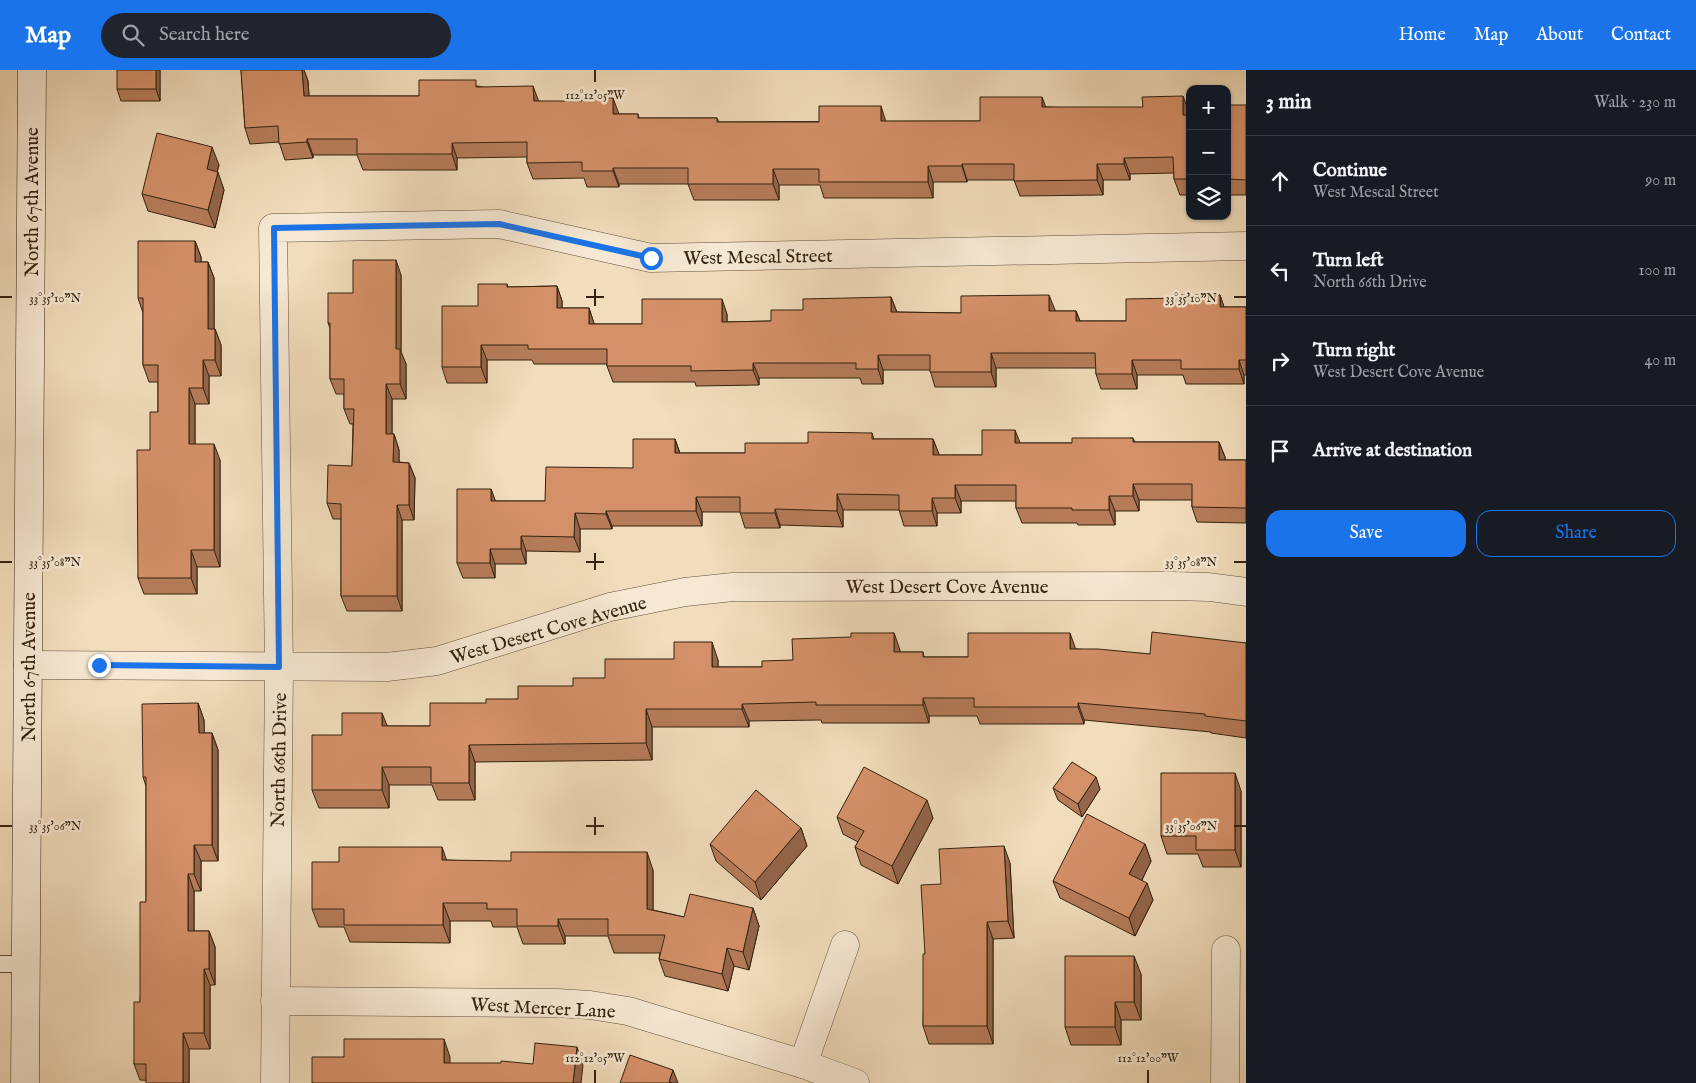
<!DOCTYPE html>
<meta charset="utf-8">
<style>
body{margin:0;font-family:"IM FELL English",serif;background:#20242c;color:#f1f3f6}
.controls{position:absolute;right:15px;top:15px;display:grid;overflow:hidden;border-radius:10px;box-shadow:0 1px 4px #0004}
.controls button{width:45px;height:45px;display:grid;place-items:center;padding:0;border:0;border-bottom:1px solid #363941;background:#171b24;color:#f1f3f6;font:25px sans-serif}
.stop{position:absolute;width:15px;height:15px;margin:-11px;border:4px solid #1a73e8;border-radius:50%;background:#fff}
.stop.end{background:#1a73e8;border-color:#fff;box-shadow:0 1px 5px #0008}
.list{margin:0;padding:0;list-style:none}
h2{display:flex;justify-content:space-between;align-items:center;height:65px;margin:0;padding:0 20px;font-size:21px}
h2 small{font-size:16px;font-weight:400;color:#9ea1a6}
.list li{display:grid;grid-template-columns:32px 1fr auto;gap:15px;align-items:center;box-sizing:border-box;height:90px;padding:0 20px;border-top:1px solid #363941}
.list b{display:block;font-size:19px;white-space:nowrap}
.list p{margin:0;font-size:16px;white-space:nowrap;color:#9ea1a6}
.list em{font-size:16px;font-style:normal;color:#9ea1a6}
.actions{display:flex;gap:10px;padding:15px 20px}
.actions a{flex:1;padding:11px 0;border:1px solid #1a73e8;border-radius:15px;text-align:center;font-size:18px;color:#1a73e8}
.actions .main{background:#1a73e8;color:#fff}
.icon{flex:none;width:28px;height:28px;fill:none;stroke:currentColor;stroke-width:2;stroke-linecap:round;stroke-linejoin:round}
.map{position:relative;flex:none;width:1246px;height:1013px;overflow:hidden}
header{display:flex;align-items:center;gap:30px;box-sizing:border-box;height:70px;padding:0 25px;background:#1a73e8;color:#fff}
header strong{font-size:24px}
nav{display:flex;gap:28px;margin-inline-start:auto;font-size:18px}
.search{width:350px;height:45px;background:#20242c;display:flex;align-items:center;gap:12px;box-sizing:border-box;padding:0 18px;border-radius:28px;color:#9ea1a6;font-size:19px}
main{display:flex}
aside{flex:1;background:#171b24}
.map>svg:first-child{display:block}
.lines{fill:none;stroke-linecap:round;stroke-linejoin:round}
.service-casing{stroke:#625039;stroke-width:18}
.minor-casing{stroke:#625039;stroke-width:29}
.secondary-casing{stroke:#32220e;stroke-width:29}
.service{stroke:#f6e8d3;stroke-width:16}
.minor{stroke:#f6e8d3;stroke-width:28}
.secondary{stroke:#f6e8d3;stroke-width:28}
.wall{fill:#b67c5a;stroke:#32220e}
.shaded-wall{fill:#94654a;stroke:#32220e}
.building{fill:#d49069;stroke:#32220e}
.route{stroke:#1a73e8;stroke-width:6}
.ticks{fill:none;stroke:#32220e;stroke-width:2}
.labels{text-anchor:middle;stroke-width:5;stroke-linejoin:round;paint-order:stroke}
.street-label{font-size:19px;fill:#32220e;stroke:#f6e8d3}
.ticks-label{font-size:12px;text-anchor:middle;fill:#32220e;stroke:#f6e8d3;stroke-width:5;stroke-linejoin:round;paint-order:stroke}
</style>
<header>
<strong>Map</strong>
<div class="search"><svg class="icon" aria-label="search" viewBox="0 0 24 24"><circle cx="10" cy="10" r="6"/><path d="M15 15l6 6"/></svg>Search here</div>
<nav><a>Home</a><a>Map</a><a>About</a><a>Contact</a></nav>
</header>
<main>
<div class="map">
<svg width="1246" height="1013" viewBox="0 0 1246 1013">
<rect width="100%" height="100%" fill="#f1dcbb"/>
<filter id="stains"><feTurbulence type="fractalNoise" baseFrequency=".004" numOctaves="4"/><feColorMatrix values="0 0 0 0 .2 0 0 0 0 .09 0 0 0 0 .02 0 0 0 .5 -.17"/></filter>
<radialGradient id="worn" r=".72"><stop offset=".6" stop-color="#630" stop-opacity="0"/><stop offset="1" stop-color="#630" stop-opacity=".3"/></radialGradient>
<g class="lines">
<defs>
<polyline id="service" points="0,894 26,894"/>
<g id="minor">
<polyline points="28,595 387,597 437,591 610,537 685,522 733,517 1173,516 1209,517 1246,522"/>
<polyline points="275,931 557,933 590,935 628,941 803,994 855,1013"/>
<polyline points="803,994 845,875"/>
<polyline points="275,1013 279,597 273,158 499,154 651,188 1246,176"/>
<polyline points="1225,1013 1226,880"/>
</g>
<polyline id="secondary" points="25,1013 32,0"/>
</defs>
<!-- service casing -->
<use href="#service" class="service-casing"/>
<!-- minor casing -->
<use href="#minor" class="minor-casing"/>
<!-- secondary casing -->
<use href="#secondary" class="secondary-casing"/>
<!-- service -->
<use href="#service" class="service"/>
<!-- minor -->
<use href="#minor" class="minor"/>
<!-- secondary -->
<use href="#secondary" class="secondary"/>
</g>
<!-- wall -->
<g class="wall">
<polygon points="160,0 160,31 121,31 117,19"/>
<polygon points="241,0 304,0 308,11 309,26 419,26 478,16 539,31 619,44 638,44 639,48 717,48 719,52 980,51 1046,37 1189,42 1189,45 1190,45 1190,125 1180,125 1174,109 1174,103 1130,104 1130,110 1103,110 1103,125 1020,126 1014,110 967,110 967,112 933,112 933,128 824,128 820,115 779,115 779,130 694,130 688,114 619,114 619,117 587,117 584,108 533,109 527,93 527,87 457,88 457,100 363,100 357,85 313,85 313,88 285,90 279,72 250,74 245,58"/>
<polygon points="1246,35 1246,125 1227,125 1227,44 1229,44"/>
<polygon points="219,95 217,102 224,120 215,158 148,141 142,124"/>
<polygon points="195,171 201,187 201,192 208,192 214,208 214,259 215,259 221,275 221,306 209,306 209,334 195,334 195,374 220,390 220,497 197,497 197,524 144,524 138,508 150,380 158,342 158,312 149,312 143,295 143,243 138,228"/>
<polygon points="401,205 401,282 406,294 406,329 392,329 392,364 394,364 399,380 399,392 409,393 415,408 414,450 402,450 402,541 347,541 341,526 341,449 333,449 327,433 352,396 353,354 350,354 344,339 344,324 336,324 330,309 330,258 328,253 353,223"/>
<polygon points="507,214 508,217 557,216 562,231 562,238 589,238 594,254 642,254 727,244 727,252 771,251 803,240 891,227 897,242 961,243 1055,240 1055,241 1076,241 1080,251 1126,251 1181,228 1220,225 1224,237 1246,237 1246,305 1244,305 1244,314 1186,314 1183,305 1137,305 1137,319 1101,319 1096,304 1096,298 996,298 996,317 935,317 930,300 883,300 883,314 862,314 860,308 759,308 759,315 696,316 695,312 613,312 607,296 607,294 534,294 532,290 487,290 487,313 447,313 442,297 478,236"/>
<polygon points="872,363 874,369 933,369 939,385 982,385 1020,373 1072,373 1133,368 1135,372 1219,372 1225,387 1225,390 1246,390 1246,453 1197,452 1192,437 1192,430 1139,430 1139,441 1115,441 1115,455 1078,455 1077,453 1022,453 1016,438 1016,431 961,431 961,443 937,443 937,456 904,456 899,440 843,440 843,457 780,455 780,458 745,458 740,442 702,442 702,456 612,456 612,459 580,459 580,482 526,481 526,494 495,494 495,508 463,508 457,493 491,419 495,431 545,431 633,398 675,369 680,383 745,383"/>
<polygon points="894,563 900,582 923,582 924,587 968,587 1076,579 1150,584 1246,573 1246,668 1211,663 1211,662 1084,650 1084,654 980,654 977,646 929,646 929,653 822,653 821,650 749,651 749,657 652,657 652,690 475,692 475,730 438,730 432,715 389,715 389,738 319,738 312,720 342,665 387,656 430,656 486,633 518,629 573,616 605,608 718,590 718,597 762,597 793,590 851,567"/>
<polygon points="198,633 204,650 204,663 212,663 218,680 218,791 201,791 201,821 194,821 194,861 209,861 215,877 215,915 210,915 210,979 189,979 189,1013 140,1010 134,994 140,932 146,832 146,716 143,707"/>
<polygon points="1053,718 1100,719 1082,747 1058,730"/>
<polygon points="1241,721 1241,797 1203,797 1198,784 1167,784 1161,766"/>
<polygon points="837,747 933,748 898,814 861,795 855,777 858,772 843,764"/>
<polygon points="801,758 807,776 761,830 716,791 710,774"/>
<polygon points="1145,774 1151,791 1142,810 1153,830 1135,866 1060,828 1053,811"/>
<polygon points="447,790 653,800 653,840 684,847 753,838 759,856 749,900 734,896 728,921 665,906 659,889 660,883 614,883 608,866 565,866 565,874 523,874 517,857 493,857 491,851 450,851 450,873 350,872 344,857 319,857 312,839"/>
<polygon points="1010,793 1014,868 993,869 993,974 929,974 923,956 925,884 941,814"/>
<polygon points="1141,904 1141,950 1121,950 1121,975 1071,975 1065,957"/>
</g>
<!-- shaded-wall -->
<g class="shaded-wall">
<polygon points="156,0 160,0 160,31 156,19"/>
<polygon points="302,0 304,0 308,11 310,42 304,26"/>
<polygon points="533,16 539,32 534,31"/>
<polygon points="1183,26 1189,42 1189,61 1183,45"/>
<polygon points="1042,27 1048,43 1042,37"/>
<polygon points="613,28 619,44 613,44"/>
<polygon points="881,36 886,52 881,51"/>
<polygon points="307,69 313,85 313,88 307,72"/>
<polygon points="452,73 457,88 457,100 452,84"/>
<polygon points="212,77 219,95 213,117 207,99"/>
<polygon points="1124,88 1130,104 1130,110 1124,94"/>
<polygon points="962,94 967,110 967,112 962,96"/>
<polygon points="1097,94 1103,110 1103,125 1097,110"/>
<polygon points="928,96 933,112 933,128 928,112"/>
<polygon points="613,98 619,114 619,117 613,101"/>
<polygon points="773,99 779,115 779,130 773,114"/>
<polygon points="218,102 224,120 215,158 208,140"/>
<polygon points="195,171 201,187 201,208 195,192"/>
<polygon points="396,190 401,205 401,282 406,294 406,329 400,314 396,279"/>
<polygon points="208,192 214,208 214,275 208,259"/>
<polygon points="557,216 562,231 562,253 557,238"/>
<polygon points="1049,225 1055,240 1055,256 1049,241"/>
<polygon points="1220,225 1225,240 1220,237"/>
<polygon points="891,227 897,243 891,242"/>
<polygon points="722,229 727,244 727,267 722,252"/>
<polygon points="589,238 594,253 594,269 589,254"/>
<polygon points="1076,241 1082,256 1076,251"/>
<polygon points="215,259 221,275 221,306 215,290"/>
<polygon points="481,275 487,290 487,313 481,297"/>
<polygon points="991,283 996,298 996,317 991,302"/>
<polygon points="878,285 883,300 883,314 878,299"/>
<polygon points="203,290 209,306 209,334 203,318"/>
<polygon points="1132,290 1137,305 1137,319 1132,304"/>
<polygon points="1239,290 1244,305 1244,314 1239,299"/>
<polygon points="753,293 759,308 759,315 753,300"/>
<polygon points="386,314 392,329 392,380 386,364"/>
<polygon points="189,318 195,334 195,390 189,374"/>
<polygon points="1015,360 1021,375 1015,373"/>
<polygon points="394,364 399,380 399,407 393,392"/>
<polygon points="675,369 680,384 675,383"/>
<polygon points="933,369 939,384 939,400 933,385"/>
<polygon points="1219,372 1225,387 1225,405 1219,390"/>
<polygon points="214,374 220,390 220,497 214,480"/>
<polygon points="409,393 415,408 414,450 409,435"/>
<polygon points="1133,414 1139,430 1139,441 1133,426"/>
<polygon points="955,415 961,431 961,443 955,428"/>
<polygon points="491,419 497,435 491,431"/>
<polygon points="837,424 843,440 843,457 837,441"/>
<polygon points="1109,426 1115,441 1115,455 1109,440"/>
<polygon points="696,427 702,442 702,456 696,441"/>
<polygon points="932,428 937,443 937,456 932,441"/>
<polygon points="397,435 402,450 402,541 397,526"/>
<polygon points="775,439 780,455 780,458 775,443"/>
<polygon points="606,441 612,456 612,459 606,444"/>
<polygon points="575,443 580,459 580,482 574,467"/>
<polygon points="521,466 526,481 526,494 521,479"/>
<polygon points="490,479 495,494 495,508 490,493"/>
<polygon points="191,480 197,497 197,524 191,508"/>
<polygon points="894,563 900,580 900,600 894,582"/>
<polygon points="1070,563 1076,580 1070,579"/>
<polygon points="712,572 718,590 718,615 712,597"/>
<polygon points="923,628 929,646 929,653 923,635"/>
<polygon points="198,633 204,650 205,680 199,663"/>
<polygon points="1078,633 1084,650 1084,654 1078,637"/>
<polygon points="742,634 749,651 749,657 742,639"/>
<polygon points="646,639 652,657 652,690 646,673"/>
<polygon points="382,643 389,660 382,656"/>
<polygon points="212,663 218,680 218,791 212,775"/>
<polygon points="469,675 475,692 475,730 469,713"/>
<polygon points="382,697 389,715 389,738 382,720"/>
<polygon points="1235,703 1241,721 1241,797 1235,780"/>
<polygon points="1096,707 1100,719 1082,747 1078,734"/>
<polygon points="927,730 933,748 898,814 892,796"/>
<polygon points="801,758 807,776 761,830 755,812"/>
<polygon points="1145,774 1151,791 1136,822 1129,804"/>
<polygon points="194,775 201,791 201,821 194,804"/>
<polygon points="1004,776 1010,793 1014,868 1008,851"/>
<polygon points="442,777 448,794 442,790"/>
<polygon points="647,782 653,800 653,857 647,839"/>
<polygon points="188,804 194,821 194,877 188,861"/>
<polygon points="1147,813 1153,830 1135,866 1129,848"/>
<polygon points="443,833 450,851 450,873 443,855"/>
<polygon points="753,838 759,856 749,900 743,882"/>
<polygon points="558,849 565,866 565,874 558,856"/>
<polygon points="987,852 993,869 993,974 987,956"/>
<polygon points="209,861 215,877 215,915 209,899"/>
<polygon points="727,878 734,896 728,921 722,904"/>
<polygon points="1134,886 1141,904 1141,950 1134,932"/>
<polygon points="204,899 210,915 210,979 204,963"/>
<polygon points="1115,932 1121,950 1121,975 1115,957"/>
<polygon points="183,963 189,979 189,1013 183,1013"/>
<polygon points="444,969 450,987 450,1010 444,993"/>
<polygon points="577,977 583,995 581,1013 573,1013"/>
<polygon points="673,1000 678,1013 669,1013 669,1012"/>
</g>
<!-- building -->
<g class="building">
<rect x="117" y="0" width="39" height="19"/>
<polygon points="241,0 302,0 304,26 419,26 419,10 476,10 476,17 533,16 534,31 582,31 582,28 613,28 613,44 638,44 638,48 717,48 717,52 819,52 819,36 881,36 881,51 980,51 980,27 1042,27 1042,37 1143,37 1142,27 1183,26 1183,45 1190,45 1190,109 1174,109 1173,87 1124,88 1124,94 1097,94 1097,110 1014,111 1014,94 962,94 962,96 928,96 928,112 819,112 819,99 773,99 773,114 688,114 688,98 613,98 613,101 582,101 582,92 527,93 527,72 452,73 452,84 357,84 357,69 307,69 307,72 279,74 278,56 245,58"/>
<polygon points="1229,35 1246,35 1246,110 1227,109 1227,44 1229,44"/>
<polygon points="157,63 212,77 207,99 218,102 208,140 142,124"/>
<polygon points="138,171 195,171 195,192 208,192 208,259 215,259 215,290 203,290 203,318 189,318 189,374 214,374 214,480 191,480 191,508 138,508 137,380 150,380 150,342 158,342 158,295 143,295 143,228 138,228"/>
<polygon points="353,190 396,190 396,279 400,279 400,314 386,314 386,364 394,364 393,392 409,393 409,435 397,435 397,526 341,526 341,434 327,433 328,395 352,396 354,339 344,339 344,309 330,309 330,253 328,253 328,223 353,223"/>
<polygon points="478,214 507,214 507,217 557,216 557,238 589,238 589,254 642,254 642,229 722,229 722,252 771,251 771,240 803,240 803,229 891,227 891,242 961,243 961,226 1049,225 1049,241 1076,241 1076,251 1126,251 1126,229 1181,228 1181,225 1220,225 1220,237 1246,237 1246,290 1239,290 1239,299 1181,299 1181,290 1132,290 1132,304 1096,304 1095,283 991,283 991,302 930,302 930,285 878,285 878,299 856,299 856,293 753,293 753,300 691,301 691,296 607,296 607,279 528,279 528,275 481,275 481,297 442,297 442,236 478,236"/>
<polygon points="982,360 1015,360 1015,373 1072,373 1072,368 1133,368 1133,372 1219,372 1219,390 1246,390 1246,438 1192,437 1192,414 1133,414 1133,426 1109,426 1109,440 1072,440 1072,438 1016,438 1016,415 955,415 955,428 932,428 932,441 899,441 899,425 837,424 837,441 775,439 775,443 740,443 740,427 696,427 696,441 606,441 606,444 575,443 574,467 521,466 521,479 490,479 490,493 457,493 457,419 491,419 491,431 545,431 546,397 633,398 633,369 675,369 675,383 745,383 745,373 808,373 808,362 872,363 872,369 933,369 933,385 982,385"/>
<polygon points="1152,562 1246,573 1246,651 1205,646 1205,644 1078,633 1078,637 974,637 974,628 923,628 923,635 816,635 816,632 742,634 742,639 646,639 646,673 469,675 469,713 431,713 431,697 382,697 382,720 312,720 312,665 342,665 342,643 382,643 382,656 430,656 430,633 486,633 486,629 518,629 518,616 573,616 573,608 605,608 605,589 674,589 674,572 712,572 712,597 762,597 762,591 793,590 792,569 851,567 851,563 894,563 894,582 923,582 923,587 968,587 968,563 1070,563 1070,579 1098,579 1150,584"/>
<polygon points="198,633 199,663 212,663 212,775 194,775 194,804 188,804 188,861 209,861 209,899 204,899 204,963 183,963 183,1013 146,1013 146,994 134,994 134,932 140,932 140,832 146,832 146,707 143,707 142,634"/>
<polygon points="1072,692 1096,707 1078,734 1053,718"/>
<polygon points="864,697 927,730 892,796 855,777 864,761 837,747"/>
<polygon points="1161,703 1235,703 1235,780 1196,780 1196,766 1161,766"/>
<polygon points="756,720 801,758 755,812 710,774"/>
<polygon points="1087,744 1145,774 1129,804 1147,813 1129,848 1053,811"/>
<polygon points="1004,776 1008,851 987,852 987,956 923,956 923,884 925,884 921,815 941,814 939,779"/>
<polygon points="339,777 442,777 442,790 511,791 511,782 647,782 647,839 684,847 690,824 753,838 743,882 727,878 722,904 659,889 665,865 608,865 608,849 558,849 558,856 517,856 517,839 487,839 487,833 443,833 443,855 344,855 344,839 312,839 312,792 339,792"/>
<polygon points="1065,886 1134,886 1134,932 1115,932 1115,957 1065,957"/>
<polygon points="344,969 444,969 444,993 501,993 501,991 533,994 535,973 577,977 573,1013 312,1013 312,987 344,987"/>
<polygon points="630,985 673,1000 669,1012 672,1013 620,1013"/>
</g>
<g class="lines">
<!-- route -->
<polyline class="route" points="99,595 279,597 274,158 499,154 651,188"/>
</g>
<!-- ticks -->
<path class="ticks" d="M595,0v12M595,219v17M0,227h12M586,227h18M1234,227h12M595,483v17M0,492h12M586,492h18M1234,492h12M595,747v18M0,756h12M586,756h18M1234,756h12M595,1000v13M1148,1000v13"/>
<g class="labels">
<!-- street labels -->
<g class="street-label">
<text transform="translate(31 132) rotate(-90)" y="7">North 67th Avenue</text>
<text transform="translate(758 186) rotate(-1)" y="7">West Mescal Street</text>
<text x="947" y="523">West Desert Cove Avenue</text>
<text transform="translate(548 559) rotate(-16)" y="7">West Desert Cove Avenue</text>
<text transform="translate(28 597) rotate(-90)" y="7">North 67th Avenue</text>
<text transform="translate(278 690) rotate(-89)" y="7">North 66th Drive</text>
<text transform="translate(543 937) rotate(3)" y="7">West Mercer Lane</text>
</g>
</g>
<g class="ticks-label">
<text x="595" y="29">112°12'05"W</text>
<text x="55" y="232">33°35'10"N</text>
<text x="1191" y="232">33°35'10"N</text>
<text x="55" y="496">33°35'08"N</text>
<text x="1191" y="496">33°35'08"N</text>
<text x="55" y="760">33°35'06"N</text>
<text x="1191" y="760">33°35'06"N</text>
<text x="595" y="992">112°12'05"W</text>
<text x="1148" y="992">112°12'00"W</text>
</g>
<rect width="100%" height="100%" filter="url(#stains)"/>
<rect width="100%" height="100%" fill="url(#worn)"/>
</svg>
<div class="controls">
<button>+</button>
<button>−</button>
<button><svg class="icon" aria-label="layers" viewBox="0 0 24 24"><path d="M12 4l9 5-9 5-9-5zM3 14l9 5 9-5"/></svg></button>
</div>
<div class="stop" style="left:651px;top:188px"></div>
<div class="stop end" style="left:99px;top:595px"></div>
</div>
<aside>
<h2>3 min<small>Walk · 230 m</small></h2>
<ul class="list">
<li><svg class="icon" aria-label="ahead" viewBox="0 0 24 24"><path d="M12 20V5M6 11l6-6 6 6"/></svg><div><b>Continue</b><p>West Mescal Street</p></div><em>90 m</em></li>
<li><svg class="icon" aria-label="left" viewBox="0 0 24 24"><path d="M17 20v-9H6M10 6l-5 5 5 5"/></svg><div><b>Turn left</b><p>North 66th Drive</p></div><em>100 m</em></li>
<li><svg class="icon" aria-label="right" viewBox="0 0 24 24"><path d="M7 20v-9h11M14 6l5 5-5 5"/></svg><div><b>Turn right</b><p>West Desert Cove Avenue</p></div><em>40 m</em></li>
<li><svg class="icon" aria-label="arrive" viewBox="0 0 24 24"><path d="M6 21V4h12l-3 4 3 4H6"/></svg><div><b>Arrive at destination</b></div></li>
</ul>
<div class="actions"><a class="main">Save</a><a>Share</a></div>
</aside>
</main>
